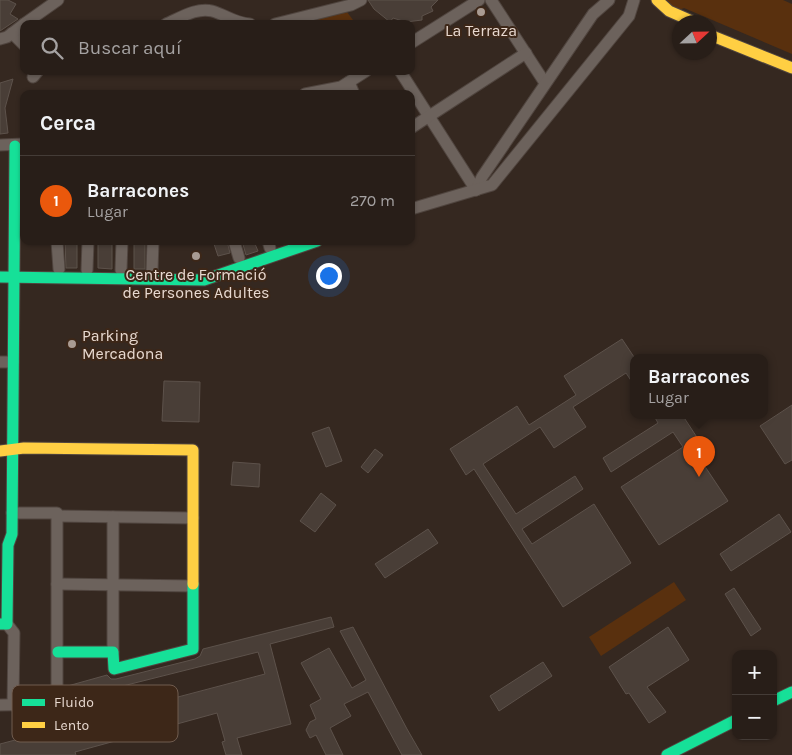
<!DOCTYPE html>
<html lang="es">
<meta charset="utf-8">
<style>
body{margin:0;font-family:Karla,sans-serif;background:#302721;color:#f1f3f6}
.controls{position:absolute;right:15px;bottom:15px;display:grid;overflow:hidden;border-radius:10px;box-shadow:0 1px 4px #0004}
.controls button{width:45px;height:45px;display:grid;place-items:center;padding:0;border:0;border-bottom:1px solid #443c37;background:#281e18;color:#f1f3f6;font:25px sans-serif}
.compass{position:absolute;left:672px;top:15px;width:45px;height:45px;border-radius:50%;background:#281e18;box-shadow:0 1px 4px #0004;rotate:68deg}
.you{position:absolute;left:328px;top:275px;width:18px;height:18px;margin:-12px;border:4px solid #fff;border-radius:50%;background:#1a73e8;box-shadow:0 0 0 8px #1a73e833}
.badge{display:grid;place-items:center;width:32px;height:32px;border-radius:50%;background:#ea580c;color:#fff;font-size:16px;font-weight:700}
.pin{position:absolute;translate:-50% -41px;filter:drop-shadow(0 1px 2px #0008)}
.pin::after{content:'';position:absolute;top:26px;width:18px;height:15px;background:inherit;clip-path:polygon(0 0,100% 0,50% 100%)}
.popup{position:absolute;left:630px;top:354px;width:138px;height:65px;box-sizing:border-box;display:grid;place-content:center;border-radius:10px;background:#281e18;filter:drop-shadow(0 1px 4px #0005);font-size:16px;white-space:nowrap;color:#a5a2a2}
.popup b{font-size:19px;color:#f1f3f6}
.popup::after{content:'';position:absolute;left:50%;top:100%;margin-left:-10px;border:10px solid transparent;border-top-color:#281e18}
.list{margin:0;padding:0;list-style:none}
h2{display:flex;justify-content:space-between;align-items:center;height:65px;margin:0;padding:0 20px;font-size:21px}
h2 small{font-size:16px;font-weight:400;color:#a5a2a2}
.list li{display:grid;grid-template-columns:32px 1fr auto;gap:15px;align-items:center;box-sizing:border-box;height:90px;padding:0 20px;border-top:1px solid #443c37}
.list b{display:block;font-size:19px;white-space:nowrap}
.list p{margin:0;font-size:16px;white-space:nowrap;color:#a5a2a2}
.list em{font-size:16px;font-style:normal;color:#a5a2a2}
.icon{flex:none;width:28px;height:28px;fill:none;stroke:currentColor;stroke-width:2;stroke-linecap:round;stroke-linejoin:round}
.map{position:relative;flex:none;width:792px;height:755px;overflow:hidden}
.search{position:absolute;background:#281e18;box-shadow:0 1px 4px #0004;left:20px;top:20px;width:395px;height:55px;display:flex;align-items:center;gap:12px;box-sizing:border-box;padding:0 18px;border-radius:10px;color:#a5a2a2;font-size:19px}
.panel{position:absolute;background:#281e18;box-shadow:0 1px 4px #0004;left:20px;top:90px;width:395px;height:155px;border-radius:10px}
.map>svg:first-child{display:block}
.green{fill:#59300e}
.building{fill:#493e37;stroke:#5d524b}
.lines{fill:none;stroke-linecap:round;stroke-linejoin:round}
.street-casing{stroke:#50453f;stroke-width:13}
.fast-casing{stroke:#50453f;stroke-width:13}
.slow-casing{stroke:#50453f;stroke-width:13}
.street{stroke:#6c625c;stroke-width:11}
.fast{stroke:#16e098;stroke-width:11}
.slow{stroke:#ffcf43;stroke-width:11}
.poi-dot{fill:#a99b92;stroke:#3d2718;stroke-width:2}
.labels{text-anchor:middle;stroke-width:4;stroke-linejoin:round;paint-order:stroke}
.poi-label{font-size:16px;fill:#e8d9d0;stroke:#3d2718}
.key{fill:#3d2718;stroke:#705c4f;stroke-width:1}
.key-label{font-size:14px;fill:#e8d9d0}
</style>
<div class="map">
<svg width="792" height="755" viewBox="0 0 792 755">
<rect width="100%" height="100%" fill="#352820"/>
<!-- green -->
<g class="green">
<polygon points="661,0 783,0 792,4 792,54 684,8 679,10"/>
<polygon points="347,12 356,24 284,24"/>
<polygon points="674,582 686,600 601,656 589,637"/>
</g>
<!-- building -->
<g class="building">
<polygon points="0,0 8,0 16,4 10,14 18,19 0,31"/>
<polygon points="368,0 438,0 431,7 433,11 422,16 422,20 406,22 393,18 390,22 374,9"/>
<polygon points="13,79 5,108 8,133 0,134 0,83"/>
<polygon points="65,241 77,241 77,268 66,268"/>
<polygon points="98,241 112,241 112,269 98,268"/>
<rect x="134" y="241" width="11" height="28"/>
<polygon points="213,241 227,241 230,253 218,256"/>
<polygon points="242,241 260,241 260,243 255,244 258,251 246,255"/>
<polygon points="622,339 634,357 634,385 626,373 573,407 586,427 554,448 540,427 483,464 516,514 575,476 583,489 522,529 532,544 594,504 631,563 563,607 474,469 466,475 450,449 517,406 529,425 576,395 564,376"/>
<polygon points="164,381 200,382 199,422 162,421"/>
<polygon points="792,405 792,460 785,464 760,426"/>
<polygon points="654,416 683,416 702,445 694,450 728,501 659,545 621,487 683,447 673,432 611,472 603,458 658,423"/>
<polygon points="329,427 342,461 326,467 312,433"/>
<polygon points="375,449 383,455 368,473 361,467"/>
<polygon points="233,462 260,464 259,487 231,485"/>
<polygon points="321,493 336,505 315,532 300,521"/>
<polygon points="779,514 791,532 731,571 720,554"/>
<polygon points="428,529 438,543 385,578 375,564"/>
<polygon points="734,588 761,629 751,636 725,594"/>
<polygon points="331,617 334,627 270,644 291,724 237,738 242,755 226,755 222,742 225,741 217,713 75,752 76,755 0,755 0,744 265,674 258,652 67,700 64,687 107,675 111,679 116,679 195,659 200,656 203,649"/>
<polygon points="353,627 407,729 422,755 402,755 368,692 344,704 351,716 330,728 343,755 326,755 316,735 310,738 306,730 310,722 316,719 310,705 321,699 301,663 329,648 352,688 366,680 340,631"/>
<polygon points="668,627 689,660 647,687 666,712 649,723 629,693 626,694 609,667"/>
<polygon points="543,662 552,676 499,711 490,696"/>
</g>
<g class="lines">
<defs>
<g id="street">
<polyline points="491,0 545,83"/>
<polyline points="24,24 58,0"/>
<path d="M166,24c14,-6 31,-17 46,-13 14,4 22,12 38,13"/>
<polyline points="275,24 351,5 361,0"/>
<polyline points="12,33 24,45"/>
<polyline points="0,39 7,37 24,24"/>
<polyline points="411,43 479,0"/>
<polyline points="400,71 476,190"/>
<polyline points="33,77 38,71"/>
<polyline points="349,82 354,94"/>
<polyline points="305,94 341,87 366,71"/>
<polyline points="411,128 526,53"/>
<polyline points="0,145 24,144"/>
<polyline points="476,190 482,177 593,14 609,0"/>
<polyline points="411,209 492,185 629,16 634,0"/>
<polyline points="57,241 59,269"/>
<polyline points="234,241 239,258"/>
<polyline points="268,241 270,248"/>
<polyline points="87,270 88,241"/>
<polyline points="121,270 122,241"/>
<polyline points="152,271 153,241"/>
<polyline points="0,362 13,362"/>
<polyline points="57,516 193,518"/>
<polyline points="57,584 193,586"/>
<polyline points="7,624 14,633 13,705"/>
<polyline points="113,652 113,517"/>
<polyline points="0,705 57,704 57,513 12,513"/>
</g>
<g id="fast">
<polyline points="0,277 204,280 317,241"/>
<polyline points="0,624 7,624 8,545 12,534 15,146"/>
<polyline points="58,652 113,652 114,669 193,649 193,584"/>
<polyline points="773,701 792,692"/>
<polyline points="667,755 736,720"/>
</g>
<g id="slow">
<polyline points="657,0 669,11 694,22"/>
<polyline points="710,35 792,68"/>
<polyline points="0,451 24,448 193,450 193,584"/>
</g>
</defs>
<!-- street casing -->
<use href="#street" class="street-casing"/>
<!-- fast casing -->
<use href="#fast" class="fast-casing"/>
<!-- slow casing -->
<use href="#slow" class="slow-casing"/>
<!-- street -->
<use href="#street" class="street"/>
<!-- fast -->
<use href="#fast" class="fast"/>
<!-- slow -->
<use href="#slow" class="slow"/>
</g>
<!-- markers -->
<g class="poi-dot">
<circle cx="481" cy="12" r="5"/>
<circle cx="196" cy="256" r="5"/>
<circle cx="72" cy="344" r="5"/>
</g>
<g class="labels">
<!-- poi labels -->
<g class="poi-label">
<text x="481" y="36">La Terraza</text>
<text x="196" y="280">Centre de Formació<tspan x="196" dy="18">de Persones Adultes</tspan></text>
<text x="82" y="341" text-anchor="start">Parking<tspan x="82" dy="18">Mercadona</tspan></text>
</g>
</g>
<!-- legend -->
<rect x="12" y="685" width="166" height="57" rx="8" class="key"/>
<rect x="22" y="699" width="23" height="7" fill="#16e098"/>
<rect x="22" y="722" width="23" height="6" fill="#ffcf43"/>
<g class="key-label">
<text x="54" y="707">Fluido</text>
<text x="54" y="730">Lento</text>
</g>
</svg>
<div class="controls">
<button>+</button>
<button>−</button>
</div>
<svg class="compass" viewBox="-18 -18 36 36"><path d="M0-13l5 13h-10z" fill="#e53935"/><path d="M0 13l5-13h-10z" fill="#a5a2a2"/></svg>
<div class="you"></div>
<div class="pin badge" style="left:699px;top:477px">1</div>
<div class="popup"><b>Barracones</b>Lugar</div>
<div class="search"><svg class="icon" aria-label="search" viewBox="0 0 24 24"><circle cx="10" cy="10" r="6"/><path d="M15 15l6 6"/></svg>Buscar aquí</div>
<section class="panel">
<h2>Cerca<small></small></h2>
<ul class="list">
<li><span class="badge">1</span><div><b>Barracones</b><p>Lugar</p></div><em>270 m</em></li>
</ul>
</section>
</div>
